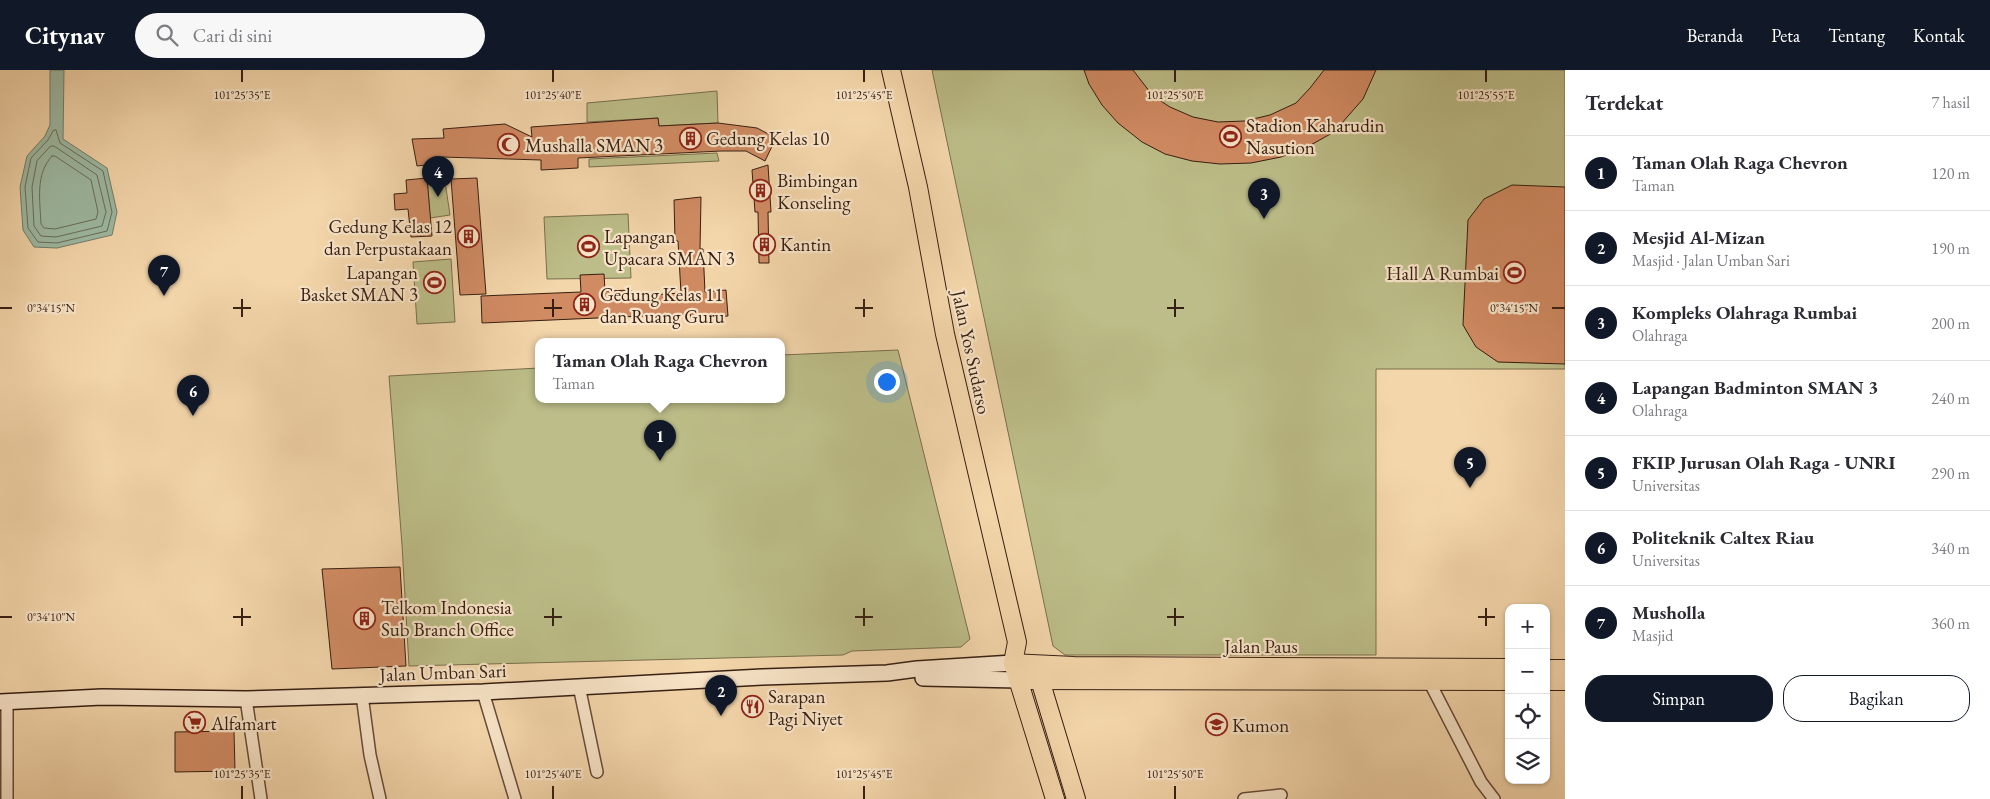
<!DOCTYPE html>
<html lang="id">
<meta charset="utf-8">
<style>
body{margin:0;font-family:"EB Garamond",serif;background:#f7f7f7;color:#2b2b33}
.controls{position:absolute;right:15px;bottom:15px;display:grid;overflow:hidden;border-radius:10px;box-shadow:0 1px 4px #0004}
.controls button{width:45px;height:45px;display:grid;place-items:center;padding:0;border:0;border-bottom:1px solid #e1e1e2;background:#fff;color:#2b2b33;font:25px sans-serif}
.you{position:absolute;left:886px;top:311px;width:18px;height:18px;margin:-12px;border:4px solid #fff;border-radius:50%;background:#1a73e8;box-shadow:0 0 0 8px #1a73e833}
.badge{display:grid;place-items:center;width:32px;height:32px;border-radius:50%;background:#111827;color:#fff;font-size:16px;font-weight:700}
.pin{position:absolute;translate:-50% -41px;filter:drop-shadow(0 1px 2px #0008)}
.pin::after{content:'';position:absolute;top:26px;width:18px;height:15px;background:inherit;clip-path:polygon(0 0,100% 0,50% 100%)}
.popup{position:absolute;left:535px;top:268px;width:250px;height:65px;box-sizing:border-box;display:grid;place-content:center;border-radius:10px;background:#fff;filter:drop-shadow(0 1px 4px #0005);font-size:16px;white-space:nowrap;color:#7c7c81}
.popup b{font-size:19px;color:#2b2b33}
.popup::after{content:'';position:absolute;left:50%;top:100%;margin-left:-10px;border:10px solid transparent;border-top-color:#fff}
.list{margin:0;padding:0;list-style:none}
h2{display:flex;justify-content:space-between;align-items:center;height:65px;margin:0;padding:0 20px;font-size:21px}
h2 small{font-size:16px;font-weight:400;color:#7c7c81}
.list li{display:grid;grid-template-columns:32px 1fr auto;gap:15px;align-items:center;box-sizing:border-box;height:75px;padding:0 20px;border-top:1px solid #e1e1e2}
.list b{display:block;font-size:19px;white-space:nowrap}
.list p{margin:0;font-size:16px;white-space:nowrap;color:#7c7c81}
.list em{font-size:16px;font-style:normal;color:#7c7c81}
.actions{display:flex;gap:10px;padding:15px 20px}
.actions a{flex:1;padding:11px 0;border:1px solid #111827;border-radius:20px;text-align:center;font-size:18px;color:#111827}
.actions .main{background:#111827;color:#fff}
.icon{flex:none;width:28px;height:28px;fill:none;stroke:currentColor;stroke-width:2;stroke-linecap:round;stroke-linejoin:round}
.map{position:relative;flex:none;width:1565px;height:729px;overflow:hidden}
header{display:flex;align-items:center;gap:30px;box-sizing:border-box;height:70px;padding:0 25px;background:#111827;color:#fff}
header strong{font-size:24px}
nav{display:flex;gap:28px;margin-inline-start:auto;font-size:18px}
.search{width:350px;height:45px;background:#f7f7f7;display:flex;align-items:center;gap:12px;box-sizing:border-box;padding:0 18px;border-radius:28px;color:#7c7c81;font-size:19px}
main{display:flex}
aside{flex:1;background:#fff}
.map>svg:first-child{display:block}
.green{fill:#bcbd88;stroke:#796e4d}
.water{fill:#9dbaa4;stroke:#747c6a}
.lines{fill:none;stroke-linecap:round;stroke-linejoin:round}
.shore{stroke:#6a6c5b;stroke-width:1}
.building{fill:#d18b63;stroke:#361e12}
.minor-casing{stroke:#664c38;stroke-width:14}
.secondary-casing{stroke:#361e12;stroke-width:18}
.primary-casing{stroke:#361e12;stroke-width:20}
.minor{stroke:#f8e4c8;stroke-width:11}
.secondary{stroke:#f8e4c8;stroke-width:15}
.primary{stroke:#f4d6ab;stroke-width:18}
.ticks{fill:none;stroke:#361e12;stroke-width:2}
.labels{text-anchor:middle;stroke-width:4.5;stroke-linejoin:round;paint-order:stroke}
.poi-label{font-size:19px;fill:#361e12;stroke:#f8e4c8;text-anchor:start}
.street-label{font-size:19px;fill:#361e12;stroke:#f8e4c8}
.ticks-label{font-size:12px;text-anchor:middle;fill:#361e12;stroke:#f8e4c8;stroke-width:4.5;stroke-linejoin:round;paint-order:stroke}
</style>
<header>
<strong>Citynav</strong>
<div class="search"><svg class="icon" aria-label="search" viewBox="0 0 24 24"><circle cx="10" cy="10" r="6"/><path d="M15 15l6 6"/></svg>Cari di sini</div>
<nav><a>Beranda</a><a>Peta</a><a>Tentang</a><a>Kontak</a></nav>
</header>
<main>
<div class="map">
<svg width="1565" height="729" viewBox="0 0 1565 729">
<rect width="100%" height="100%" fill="#f4d6ab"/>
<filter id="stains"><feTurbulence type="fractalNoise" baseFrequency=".004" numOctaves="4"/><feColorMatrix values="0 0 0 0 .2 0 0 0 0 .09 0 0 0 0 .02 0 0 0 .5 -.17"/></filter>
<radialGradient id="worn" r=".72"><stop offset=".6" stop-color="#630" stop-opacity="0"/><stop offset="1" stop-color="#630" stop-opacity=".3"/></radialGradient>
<!-- green -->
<g class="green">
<polygon points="932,0 1565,0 1565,299 1376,299 1376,585 1065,585 1053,576"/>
<polygon points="717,21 718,53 659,56 658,48 587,52 587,33"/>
<polygon points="717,83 719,91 589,97 589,89"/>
<polygon points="444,105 450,145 430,148 427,108"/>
<polygon points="628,144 631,208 547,209 544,147"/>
<polygon points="451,189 455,252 417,254 413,192"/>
<polygon points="898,280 970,569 961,577 852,581 843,585 409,596 402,475 389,306 539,298 539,330 781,330 781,285"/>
</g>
<!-- water -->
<polygon class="water" points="50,0 64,0 63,69 107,98 117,142 112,165 57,178 34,177 23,160 20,117 27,86 45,66 50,55"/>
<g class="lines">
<!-- shore -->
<g class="shore">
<polygon points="56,60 60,73 103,101 112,142 107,161 57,173 38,172 28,158 25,117 31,88 48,70 53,61"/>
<polygon points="51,76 54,76 97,105 106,142 102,156 56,167 41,166 34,156 32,117 37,91"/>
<path d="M52,86h3l36,24 7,32 -2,7 -41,10 -11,-1 -3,-4c-1,-23 -6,-50 11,-68z"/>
</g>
</g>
<!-- building -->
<g class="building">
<polygon points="1084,0 1133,0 1153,26 1170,37 1193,47 1218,52 1245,51 1270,45 1296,33 1310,18 1324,0 1376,0 1363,29 1334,62 1309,76 1281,87 1251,93 1220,94 1192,91 1165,84 1142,72 1118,53 1102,35 1089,14"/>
<polygon points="658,48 659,56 718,53 757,58 776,68 765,91 746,81 721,81 578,88 578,98 541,100 541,90 442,87 444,93 417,96 412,69 444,68 443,59 505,54 532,67 531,57"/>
<polygon points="768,95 771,142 768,142 769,193 759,193 758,142 755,142 752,100"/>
<polygon points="427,108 432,166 411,167 408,139 395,140 394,124 407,123 406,110"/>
<polygon points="477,108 486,224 460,225 451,109"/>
<polygon points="1512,115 1565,117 1565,294 1498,292 1476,277 1463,255 1468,150 1484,129"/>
<polygon points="701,127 700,179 703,179 705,222 726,220 728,246 691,248 690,244 482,253 481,226 581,222 580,205 604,204 605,221 631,220 631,226 681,223 678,171 675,171 674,130"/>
<polygon points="400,497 406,596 332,599 322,499"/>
<polygon points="234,661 235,701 175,702 175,662"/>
</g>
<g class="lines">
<defs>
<g id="minor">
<polyline points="1429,611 1481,712 1494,729"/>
<polyline points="579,616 597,702"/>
<polyline points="483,622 515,729"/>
<polyline points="362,625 370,685 380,729"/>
<polyline points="246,629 261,729"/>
<polyline points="7,632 7,729"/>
<polyline points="1244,729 1281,725"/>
</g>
<g id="secondary">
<polyline points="923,608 1019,610"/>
<polyline points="0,632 102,627 246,629 483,622 762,607 887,603 917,599 1013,593"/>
</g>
<g id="primary">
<polyline points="891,0 918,117 945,264 1017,572 1013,593 1055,729"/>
<polyline points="1013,593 1074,596 1509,598"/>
<polyline points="1546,599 1565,599"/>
<polyline points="1037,600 1076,729"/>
<polyline points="1019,610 1509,611"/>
<polyline points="1546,611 1565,611"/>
</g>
</defs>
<!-- minor casing -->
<use href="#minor" class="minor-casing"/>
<!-- secondary casing -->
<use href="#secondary" class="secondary-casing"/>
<!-- primary casing -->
<use href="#primary" class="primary-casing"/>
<!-- minor -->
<use href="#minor" class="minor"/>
<!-- secondary -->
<use href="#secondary" class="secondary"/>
<!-- primary -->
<use href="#primary" class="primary"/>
</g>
<!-- ticks -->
<path class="ticks" d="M242,0v12M553,0v12M864,0v12M1175,0v12M1486,0v12M242,229v18M553,229v18M864,229v18M1175,229v18M0,238h12M233,238h18M544,238h18M855,238h18M1167,238h17M1552,238h13M242,538v18M553,538v18M864,538v18M1175,538v18M1486,538v18M0,547h12M233,547h18M544,547h18M855,547h18M1167,547h17M1478,547h17M242,716v13M553,716v13M864,716v13M1175,716v13"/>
<!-- icons -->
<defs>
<symbol id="stadium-ring" viewBox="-11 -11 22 22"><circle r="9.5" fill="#f8e4c8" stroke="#8f2418" stroke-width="1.5"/><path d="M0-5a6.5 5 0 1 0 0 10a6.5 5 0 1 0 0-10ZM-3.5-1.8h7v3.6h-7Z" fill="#8f2418"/></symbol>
<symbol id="building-ring" viewBox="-11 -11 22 22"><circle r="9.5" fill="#f8e4c8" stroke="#8f2418" stroke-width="1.5"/><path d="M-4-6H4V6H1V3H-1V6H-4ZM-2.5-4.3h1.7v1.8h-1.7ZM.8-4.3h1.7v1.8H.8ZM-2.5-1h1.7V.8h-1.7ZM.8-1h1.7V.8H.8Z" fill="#8f2418"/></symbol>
<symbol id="mosque-ring" viewBox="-11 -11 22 22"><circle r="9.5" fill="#f8e4c8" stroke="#8f2418" stroke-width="1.5"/><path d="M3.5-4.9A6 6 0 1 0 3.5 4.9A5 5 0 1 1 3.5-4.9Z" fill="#8f2418"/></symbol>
<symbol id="restaurant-ring" viewBox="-11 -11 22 22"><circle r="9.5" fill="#f8e4c8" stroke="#8f2418" stroke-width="1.5"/><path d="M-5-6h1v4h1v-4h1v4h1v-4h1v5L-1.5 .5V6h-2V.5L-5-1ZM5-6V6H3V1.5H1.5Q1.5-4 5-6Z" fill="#8f2418"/></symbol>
<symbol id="supermarket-ring" viewBox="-11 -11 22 22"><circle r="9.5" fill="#f8e4c8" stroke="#8f2418" stroke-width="1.5"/><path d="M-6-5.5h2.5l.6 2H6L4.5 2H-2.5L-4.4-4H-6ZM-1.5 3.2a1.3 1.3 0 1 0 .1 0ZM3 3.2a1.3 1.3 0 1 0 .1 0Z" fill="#8f2418"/></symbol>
<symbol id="school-ring" viewBox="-11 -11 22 22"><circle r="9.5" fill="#f8e4c8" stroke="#8f2418" stroke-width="1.5"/><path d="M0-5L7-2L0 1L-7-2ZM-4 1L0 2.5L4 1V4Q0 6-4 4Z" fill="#8f2418"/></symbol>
</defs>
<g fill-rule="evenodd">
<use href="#stadium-ring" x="1218" y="54" width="25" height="25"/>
<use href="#building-ring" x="678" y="56" width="25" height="25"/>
<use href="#mosque-ring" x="496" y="62" width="25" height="25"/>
<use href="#building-ring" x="748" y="108" width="25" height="25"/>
<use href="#building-ring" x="456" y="154" width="25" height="25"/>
<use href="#building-ring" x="752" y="162" width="25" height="25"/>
<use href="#stadium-ring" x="576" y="164" width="25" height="25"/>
<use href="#stadium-ring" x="1502" y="190" width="25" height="25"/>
<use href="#stadium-ring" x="422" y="200" width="25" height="25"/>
<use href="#building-ring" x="572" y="222" width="25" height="25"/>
<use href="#building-ring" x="352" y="536" width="25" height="25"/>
<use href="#restaurant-ring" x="740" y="624" width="25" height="25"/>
<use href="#supermarket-ring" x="182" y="640" width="25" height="25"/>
<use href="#school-ring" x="1204" y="642" width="25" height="25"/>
</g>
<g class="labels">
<!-- poi labels -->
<g class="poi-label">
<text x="1246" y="62">Stadion Kaharudin<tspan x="1246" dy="22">Nasution</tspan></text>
<text x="706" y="75">Gedung Kelas 10</text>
<text x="525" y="82">Mushalla SMAN 3</text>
<text x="777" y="117">Bimbingan<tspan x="777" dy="22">Konseling</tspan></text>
<text x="452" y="163" text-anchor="end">Gedung Kelas 12<tspan x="452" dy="22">dan Perpustakaan</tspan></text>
<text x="604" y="173">Lapangan<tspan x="604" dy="22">Upacara SMAN 3</tspan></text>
<text x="780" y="181">Kantin</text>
<text x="418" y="209" text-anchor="end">Lapangan<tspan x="418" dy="22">Basket SMAN 3</tspan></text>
<text x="1499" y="210" text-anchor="end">Hall A Rumbai</text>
<text x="600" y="231">Gedung Kelas 11<tspan x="600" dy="22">dan Ruang Guru</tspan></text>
<text x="381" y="544">Telkom Indonesia<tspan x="381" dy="22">Sub Branch Office</tspan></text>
<text x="768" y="633">Sarapan<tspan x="768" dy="22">Pagi Niyet</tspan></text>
<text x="211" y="660">Alfamart</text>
<text x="1232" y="662">Kumon</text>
</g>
<!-- street labels -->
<g class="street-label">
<text transform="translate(972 282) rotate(78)" y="7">Jalan Yos Sudarso</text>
<text x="1261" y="583">Jalan Paus</text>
<text transform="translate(443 602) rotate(-2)" y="7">Jalan Umban Sari</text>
</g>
</g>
<g class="ticks-label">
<text x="242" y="29">101°25'35"E</text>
<text x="553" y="29">101°25'40"E</text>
<text x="864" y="29">101°25'45"E</text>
<text x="1175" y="29">101°25'50"E</text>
<text x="1486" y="29">101°25'55"E</text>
<text x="51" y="242">0°34'15"N</text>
<text x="1514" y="242">0°34'15"N</text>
<text x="51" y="551">0°34'10"N</text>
<text x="242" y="708">101°25'35"E</text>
<text x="553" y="708">101°25'40"E</text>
<text x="864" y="708">101°25'45"E</text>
<text x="1175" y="708">101°25'50"E</text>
</g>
<rect width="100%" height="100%" filter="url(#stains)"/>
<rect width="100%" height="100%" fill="url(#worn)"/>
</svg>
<div class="controls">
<button>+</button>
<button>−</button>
<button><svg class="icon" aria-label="locate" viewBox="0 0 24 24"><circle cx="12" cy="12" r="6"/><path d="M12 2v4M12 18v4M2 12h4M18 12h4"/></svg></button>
<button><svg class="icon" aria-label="layers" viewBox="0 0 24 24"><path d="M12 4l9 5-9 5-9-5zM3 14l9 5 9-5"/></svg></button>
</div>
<div class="you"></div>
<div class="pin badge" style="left:660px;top:391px">1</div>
<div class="popup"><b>Taman Olah Raga Chevron</b>Taman</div>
<div class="pin badge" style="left:721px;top:646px">2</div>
<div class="pin badge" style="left:1264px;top:149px">3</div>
<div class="pin badge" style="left:438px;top:127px">4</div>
<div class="pin badge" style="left:1470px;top:418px">5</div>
<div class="pin badge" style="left:193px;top:346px">6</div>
<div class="pin badge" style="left:164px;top:226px">7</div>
</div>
<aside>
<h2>Terdekat<small>7 hasil</small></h2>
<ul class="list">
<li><span class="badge">1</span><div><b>Taman Olah Raga Chevron</b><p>Taman</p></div><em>120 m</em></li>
<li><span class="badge">2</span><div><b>Mesjid Al-Mizan</b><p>Masjid · Jalan Umban Sari</p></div><em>190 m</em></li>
<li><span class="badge">3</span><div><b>Kompleks Olahraga Rumbai</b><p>Olahraga</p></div><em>200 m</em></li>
<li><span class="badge">4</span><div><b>Lapangan Badminton SMAN 3</b><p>Olahraga</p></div><em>240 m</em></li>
<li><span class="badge">5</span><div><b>FKIP Jurusan Olah Raga - UNRI</b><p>Universitas</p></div><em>290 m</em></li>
<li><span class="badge">6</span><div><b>Politeknik Caltex Riau</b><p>Universitas</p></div><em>340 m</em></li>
<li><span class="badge">7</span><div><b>Musholla</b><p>Masjid</p></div><em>360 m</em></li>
</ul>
<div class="actions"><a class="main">Simpan</a><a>Bagikan</a></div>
</aside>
</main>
